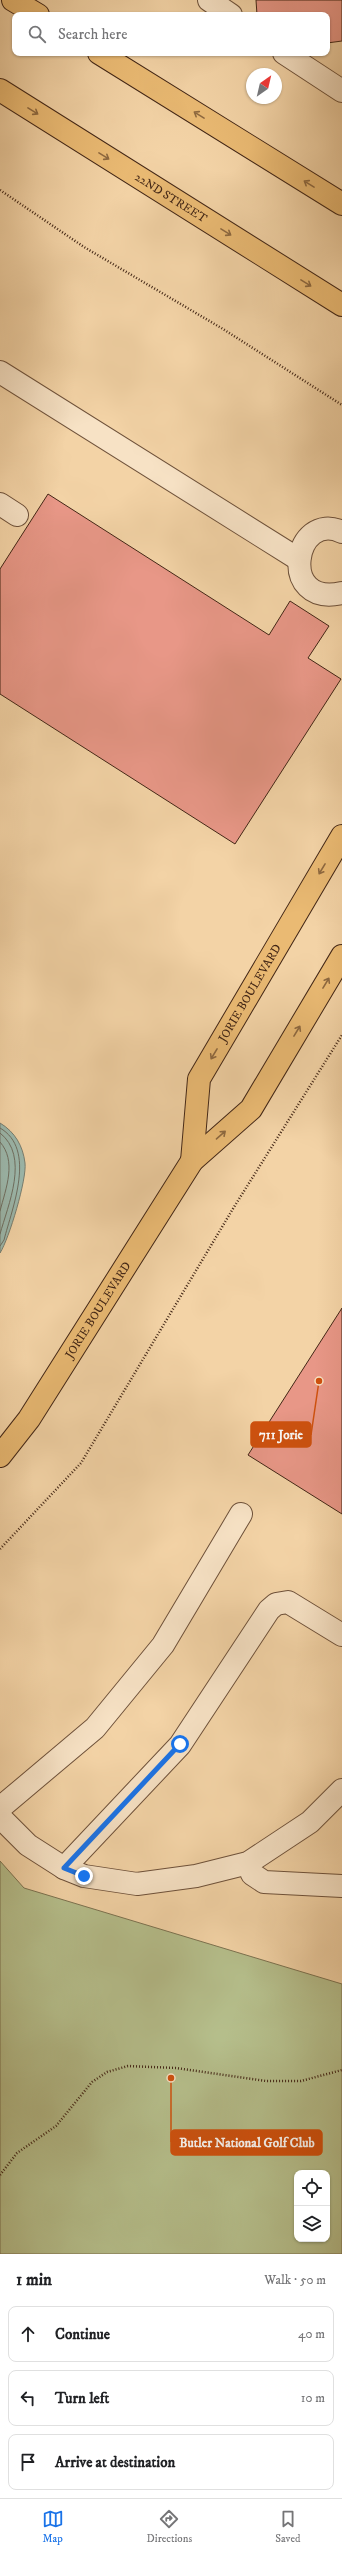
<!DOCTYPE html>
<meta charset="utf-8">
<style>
body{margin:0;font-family:"IM FELL DW Pica",serif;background:#f6f6f6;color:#202124}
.controls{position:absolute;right:12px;bottom:12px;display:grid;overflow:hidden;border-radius:8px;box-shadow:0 1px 3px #0004}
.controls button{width:36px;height:36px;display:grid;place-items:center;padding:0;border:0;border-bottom:1px solid #e0e0e0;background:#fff;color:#202124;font:20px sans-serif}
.compass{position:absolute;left:246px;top:68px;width:36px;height:36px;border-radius:50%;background:#fff;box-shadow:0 1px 3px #0004;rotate:34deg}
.stop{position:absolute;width:12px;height:12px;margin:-9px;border:3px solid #1a73e8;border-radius:50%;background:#fff}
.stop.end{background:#1a73e8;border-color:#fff;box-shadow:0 1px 4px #0008}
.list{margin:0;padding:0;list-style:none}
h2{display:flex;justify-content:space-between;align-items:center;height:52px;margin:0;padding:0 16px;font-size:17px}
h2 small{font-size:13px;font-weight:400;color:#757577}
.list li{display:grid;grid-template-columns:26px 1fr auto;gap:12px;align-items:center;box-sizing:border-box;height:56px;margin:0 8px 8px;padding:0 8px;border:1px solid #e0e0e0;border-radius:8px}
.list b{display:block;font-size:15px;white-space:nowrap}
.list em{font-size:13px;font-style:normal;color:#757577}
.icon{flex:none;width:22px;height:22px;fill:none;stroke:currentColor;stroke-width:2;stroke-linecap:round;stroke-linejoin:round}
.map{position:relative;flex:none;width:342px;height:2254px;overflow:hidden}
.search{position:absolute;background:#fff;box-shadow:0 1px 3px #0004;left:12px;right:12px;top:12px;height:44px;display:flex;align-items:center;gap:10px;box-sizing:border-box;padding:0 14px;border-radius:8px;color:#757577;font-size:15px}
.sheet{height:244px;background:#fff}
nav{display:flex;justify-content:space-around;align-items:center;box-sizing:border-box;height:56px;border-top:1px solid #e0e0e0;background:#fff;font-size:11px;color:#757577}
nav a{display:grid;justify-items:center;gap:2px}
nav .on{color:#1a73e8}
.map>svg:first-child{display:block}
.green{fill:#b5be8b;stroke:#7c7250;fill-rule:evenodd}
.water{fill:#9bb7ab;stroke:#777d6f}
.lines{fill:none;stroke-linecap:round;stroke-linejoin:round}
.shore{stroke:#6e6e60;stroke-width:1}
.building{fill:#e89787;stroke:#422616}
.minor-casing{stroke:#6e513a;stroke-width:24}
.major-casing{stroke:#422616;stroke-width:24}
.path{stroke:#422616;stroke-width:2.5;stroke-dasharray:1 2;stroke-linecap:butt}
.minor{stroke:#f7e2c5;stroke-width:22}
.major{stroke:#eaba73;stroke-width:22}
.oneway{stroke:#8e6940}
.route{stroke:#1a73e8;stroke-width:5}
.labels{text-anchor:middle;stroke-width:3.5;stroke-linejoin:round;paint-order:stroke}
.street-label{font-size:12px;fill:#422616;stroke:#f7e2c5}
.leader{fill:none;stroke:#cf510e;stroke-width:1.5}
.callout-dot{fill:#cf510e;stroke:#f7e2c5;stroke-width:1.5}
.callout{fill:#cf510e;stroke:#cf510e;stroke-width:1.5}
.callout-label{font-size:13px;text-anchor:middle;font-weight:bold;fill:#fff}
</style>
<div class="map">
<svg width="342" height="2254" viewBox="0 0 342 2254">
<rect width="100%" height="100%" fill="#f3d3a6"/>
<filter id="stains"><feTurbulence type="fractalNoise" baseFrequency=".005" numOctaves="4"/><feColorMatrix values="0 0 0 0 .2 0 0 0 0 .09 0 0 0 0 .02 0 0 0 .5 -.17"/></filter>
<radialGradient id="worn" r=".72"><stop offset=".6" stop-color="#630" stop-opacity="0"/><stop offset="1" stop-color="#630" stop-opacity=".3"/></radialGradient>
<!-- green -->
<path class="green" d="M0,1861l24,27 318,96v270h-342zM297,2173h30v66h-30z"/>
<!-- water -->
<path class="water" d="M0,1123c15,9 23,23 25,40 2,16 -16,76 -25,90z"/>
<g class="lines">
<!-- shore -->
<g class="shore">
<path d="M0,1128c37,21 12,80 4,112l-4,6"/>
<path d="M0,1133c30,23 8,72 0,101"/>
<path d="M0,1142c17,19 6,46 0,69"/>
</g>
</g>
<!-- building -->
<g class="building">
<polygon points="256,0 342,0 342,41 327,43 327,15 257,15"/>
<polygon points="48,494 269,635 290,601 329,626 308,658 341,679 235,844 0,694 0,569"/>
<polygon points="342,1308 342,1514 248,1455"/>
</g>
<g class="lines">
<defs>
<g id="minor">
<polyline points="209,0 231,15"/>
<polyline points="284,53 342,91"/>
<polyline points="0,372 298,559"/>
<polyline points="0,504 17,515"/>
<path d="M342,532c-48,-23 -65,76 0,61"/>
<polyline points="0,1808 95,1728 163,1645 241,1514"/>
<polyline points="0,1817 28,1845 64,1868 84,1876 137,1884 196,1876 248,1863 310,1822 342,1790"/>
<polyline points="248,1863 252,1874 264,1882 342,1886"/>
<polyline points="64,1868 180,1745 269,1610 276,1604 288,1602 342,1635"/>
</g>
<g id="major">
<polyline points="13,0 38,15"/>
<polyline points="99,53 342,204"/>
<path id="s1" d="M0,90l342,215"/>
<path id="s2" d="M192,1161l7,-82 143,-243"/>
<path id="s3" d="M0,1456l29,-37 163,-258 59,-52 91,-153"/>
</g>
</defs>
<!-- minor casing -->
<use href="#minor" class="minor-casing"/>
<!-- major casing -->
<use href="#major" class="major-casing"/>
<!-- path -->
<g class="path">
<polyline points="0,190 84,247 223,329 342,405"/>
<polyline points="0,1549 81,1463 234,1207 342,1035"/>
<polyline points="0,2175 17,2153 56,2126 92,2082 107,2072 128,2066 176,2068 266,2081 301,2081 342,2070"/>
</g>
<!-- minor -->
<use href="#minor" class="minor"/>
<!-- major -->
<use href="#major" class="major"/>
</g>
<!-- one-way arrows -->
<defs><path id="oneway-shaft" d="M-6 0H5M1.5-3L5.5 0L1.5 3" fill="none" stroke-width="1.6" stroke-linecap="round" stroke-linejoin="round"/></defs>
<g class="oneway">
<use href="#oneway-shaft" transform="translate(33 111) rotate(32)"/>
<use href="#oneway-shaft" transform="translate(199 115) rotate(-148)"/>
<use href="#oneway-shaft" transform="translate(104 156) rotate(32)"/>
<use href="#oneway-shaft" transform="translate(309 184) rotate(-148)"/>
<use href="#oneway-shaft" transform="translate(226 232) rotate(32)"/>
<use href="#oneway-shaft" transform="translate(306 283) rotate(32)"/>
<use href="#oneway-shaft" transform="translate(322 869) rotate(121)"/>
<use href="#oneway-shaft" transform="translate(326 983) rotate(-59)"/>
<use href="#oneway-shaft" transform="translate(297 1031) rotate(-59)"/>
<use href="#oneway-shaft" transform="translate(214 1054) rotate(121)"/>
<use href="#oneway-shaft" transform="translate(221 1135) rotate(-41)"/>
</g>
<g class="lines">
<!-- route -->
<polyline class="route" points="84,1876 64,1868 180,1744"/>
</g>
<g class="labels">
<!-- street labels -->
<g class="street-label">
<text dy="4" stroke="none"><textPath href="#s1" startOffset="202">22ND STREET</textPath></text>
<text dy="4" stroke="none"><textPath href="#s2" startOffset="182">JORIE BOULEVARD</textPath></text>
<text dy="4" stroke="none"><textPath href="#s3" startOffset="176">JORIE BOULEVARD</textPath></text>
</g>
</g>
<!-- callouts -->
<path class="leader" d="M319 1381L311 1435M171 2078L171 2142"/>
<g class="callout-dot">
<circle cx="319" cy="1381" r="4"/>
<circle cx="171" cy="2078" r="4"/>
</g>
<g class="callout">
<rect x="251" y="1422" width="60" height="25" rx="4"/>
<rect x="171" y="2130" width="151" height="25" rx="4"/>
</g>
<g class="callout-label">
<text x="281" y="1439">711 Jorie</text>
<text x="247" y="2147">Butler National Golf Club</text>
</g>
<rect width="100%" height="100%" filter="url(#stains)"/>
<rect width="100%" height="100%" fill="url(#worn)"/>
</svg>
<div class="controls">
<button><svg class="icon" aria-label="locate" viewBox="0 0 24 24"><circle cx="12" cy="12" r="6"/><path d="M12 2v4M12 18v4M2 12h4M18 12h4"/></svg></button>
<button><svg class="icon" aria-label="layers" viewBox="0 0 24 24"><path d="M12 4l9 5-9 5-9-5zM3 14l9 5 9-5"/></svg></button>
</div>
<svg class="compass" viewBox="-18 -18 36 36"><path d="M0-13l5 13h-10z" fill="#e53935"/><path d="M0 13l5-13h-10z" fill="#757577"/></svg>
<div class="stop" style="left:180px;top:1744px"></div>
<div class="stop end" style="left:84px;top:1876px"></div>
<div class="search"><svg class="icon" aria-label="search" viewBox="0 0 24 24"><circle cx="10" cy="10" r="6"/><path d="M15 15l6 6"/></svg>Search here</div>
</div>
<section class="sheet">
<h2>1 min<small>Walk · 50 m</small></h2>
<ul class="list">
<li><svg class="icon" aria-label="ahead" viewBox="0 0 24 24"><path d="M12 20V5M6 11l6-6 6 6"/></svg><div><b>Continue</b></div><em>40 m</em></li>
<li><svg class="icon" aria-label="left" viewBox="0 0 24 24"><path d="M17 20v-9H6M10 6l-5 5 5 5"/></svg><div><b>Turn left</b></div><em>10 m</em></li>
<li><svg class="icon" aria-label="arrive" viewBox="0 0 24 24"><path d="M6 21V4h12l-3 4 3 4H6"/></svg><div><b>Arrive at destination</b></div></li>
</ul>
</section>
<nav>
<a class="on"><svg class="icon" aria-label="map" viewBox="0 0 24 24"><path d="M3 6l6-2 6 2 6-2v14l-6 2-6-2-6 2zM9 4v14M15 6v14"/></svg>Map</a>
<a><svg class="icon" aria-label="directions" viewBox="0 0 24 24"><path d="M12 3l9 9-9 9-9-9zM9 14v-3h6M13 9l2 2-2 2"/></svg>Directions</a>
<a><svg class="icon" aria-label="saved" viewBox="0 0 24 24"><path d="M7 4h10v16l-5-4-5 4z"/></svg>Saved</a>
</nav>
